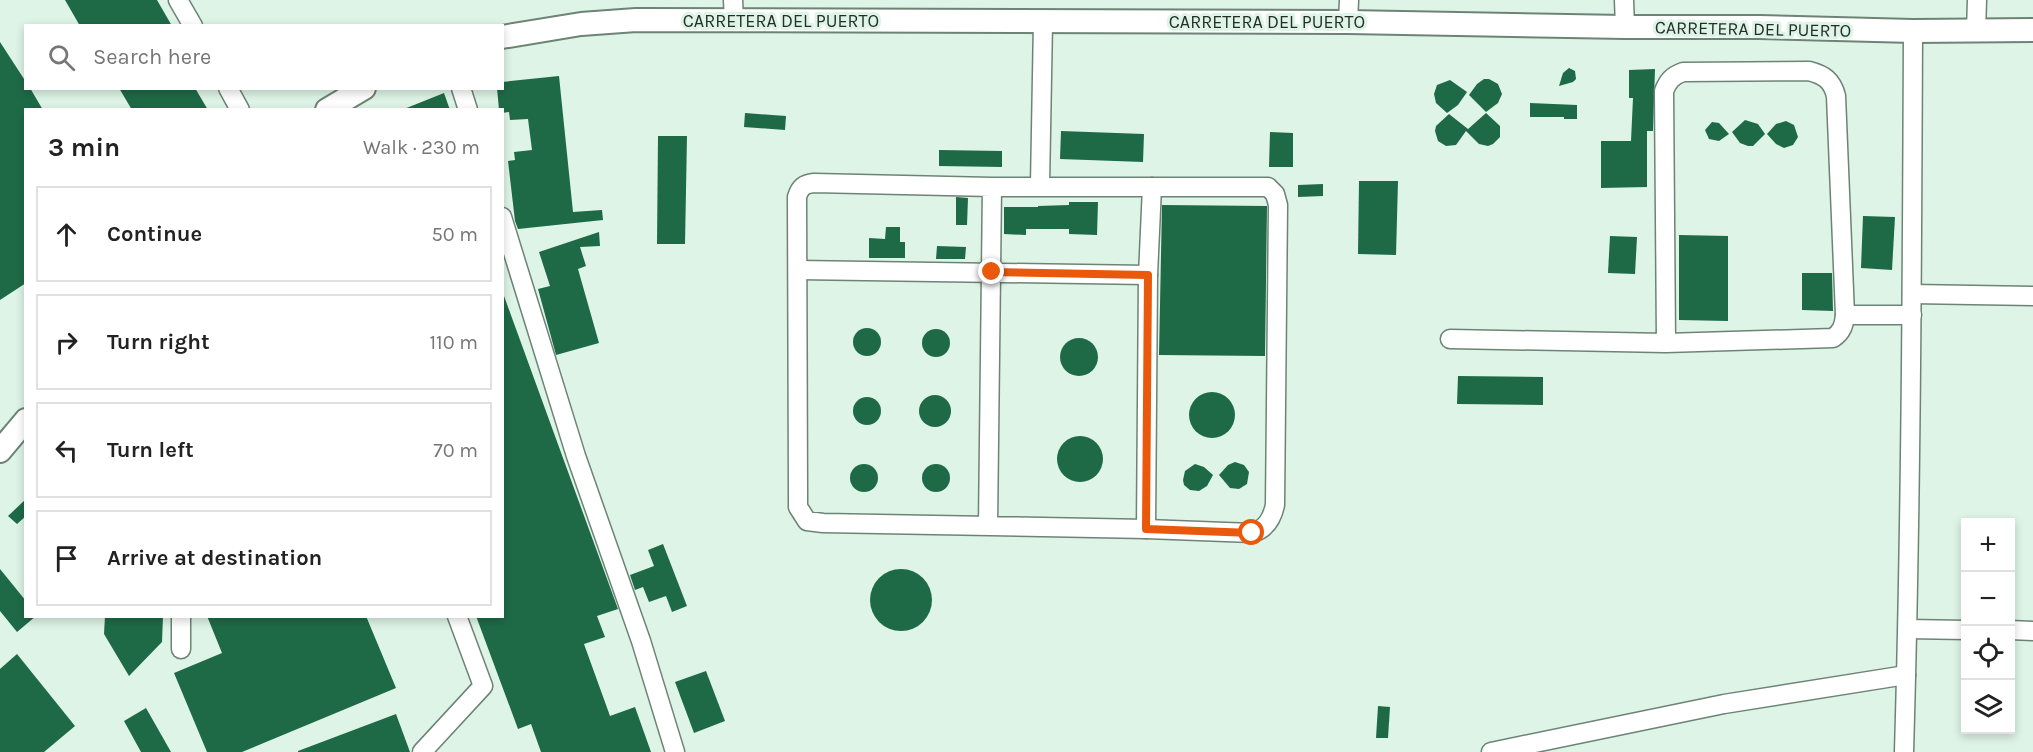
<!DOCTYPE html>
<meta charset="utf-8">
<style>
body{margin:0;font-family:Karla,sans-serif;background:#f2f2f2;color:#222}
.controls{position:absolute;right:18px;bottom:18px;display:grid;overflow:hidden;border-radius:0px;box-shadow:0 3px 9px #0003}
.controls button{width:54px;height:54px;display:grid;place-items:center;padding:0;border:0;border-bottom:2px solid #e0e0e0;background:#fff;color:#222;font:30px sans-serif}
.stop{position:absolute;width:18px;height:18px;margin:-14px;border:4px solid #ea580c;border-radius:50%;background:#fff}
.stop.end{background:#ea580c;border-color:#fff;box-shadow:0 2px 6px #0008}
.list{margin:0;padding:0;list-style:none}
h2{display:flex;justify-content:space-between;align-items:center;height:78px;margin:0;padding:0 24px;font-size:26px}
h2 small{font-size:20px;font-weight:400;color:#767676}
.list li{display:grid;grid-template-columns:39px 1fr auto;gap:18px;align-items:center;box-sizing:border-box;height:96px;margin:0 12px 12px;padding:0 12px;border:2px solid #e0e0e0;border-radius:0px}
.list b{display:block;font-size:22px;white-space:nowrap}
.list em{font-size:20px;font-style:normal;color:#767676}
.icon{flex:none;width:33px;height:33px;fill:none;stroke:currentColor;stroke-width:2;stroke-linecap:round;stroke-linejoin:round}
.map{position:relative;flex:none;width:2033px;height:752px;overflow:hidden}
.search{position:absolute;background:#fff;box-shadow:0 3px 9px #0003;left:24px;top:24px;width:480px;height:66px;display:flex;align-items:center;gap:15px;box-sizing:border-box;padding:0 21px;border-radius:0px;color:#767676;font-size:22px}
.panel{position:absolute;background:#fff;box-shadow:0 3px 9px #0003;left:24px;top:108px;width:480px;height:510px;border-radius:0px}
.map>svg:first-child{display:block}
.building{fill:#1e6a47}
.lines{fill:none;stroke-linecap:round;stroke-linejoin:round}
.minor-casing{stroke:#6d8376;stroke-width:21}
.major-casing{stroke:#6d8376;stroke-width:26}
.minor{stroke:#fff;stroke-width:18}
.major{stroke:#fff;stroke-width:22}
.route{stroke:#ea580c;stroke-width:8}
.labels{text-anchor:middle;stroke-width:6;stroke-linejoin:round;paint-order:stroke}
.street-label{font-size:18px;fill:#252d28;stroke:#ddf4e6}
</style>
<div class="map">
<svg width="2033" height="752" viewBox="0 0 2033 752">
<rect width="100%" height="100%" fill="#ddf4e6"/>
<!-- building -->
<g class="building">
<polygon points="65,0 157,0 172,26 80,26"/>
<polygon points="0,42 26,82 26,88 30,88 43,110 26,110 26,283 0,300"/>
<polygon points="1569,68 1575,71 1576,79 1573,82 1559,86 1563,73"/>
<polygon points="1655,69 1653,131 1647,131 1647,187 1601,188 1601,141 1631,141 1633,98 1629,98 1629,70"/>
<polygon points="559,76 573,212 602,210 603,220 518,229 515,221 508,161 515,160 514,152 532,150 528,119 510,120 509,112 502,113 502,110 499,110 497,88 502,88 502,82"/>
<polygon points="1484,79 1489,79 1498,84 1502,94 1498,103 1486,112 1469,95 1477,84"/>
<polygon points="1450,80 1467,92 1458,105 1447,113 1436,103 1434,94 1437,85"/>
<polygon points="119,88 195,88 208,110 132,110"/>
<polygon points="444,93 450,110 404,110 404,109"/>
<polygon points="1530,103 1577,105 1577,119 1564,119 1564,117 1530,117"/>
<polygon points="745,113 786,116 785,130 744,127"/>
<polygon points="1486,113 1500,126 1500,137 1493,144 1488,146 1479,144 1466,131 1456,145 1446,146 1438,141 1435,131 1436,126 1449,114 1468,129 1467,130"/>
<polygon points="1745,120 1758,124 1765,134 1753,146 1748,146 1740,143 1732,132"/>
<polygon points="1786,121 1794,125 1798,137 1793,145 1784,148 1776,144 1767,134 1776,124"/>
<polygon points="1712,122 1719,123 1729,134 1719,141 1709,139 1705,130"/>
<polygon points="1061,131 1144,134 1143,162 1060,159"/>
<polygon points="1270,132 1293,133 1293,167 1269,167"/>
<polygon points="658,136 687,136 685,244 657,244"/>
<polygon points="939,150 1002,151 1002,167 939,166"/>
<polygon points="1359,181 1398,181 1396,255 1358,254"/>
<polygon points="1323,184 1323,196 1298,197 1298,185"/>
<polygon points="956,197 968,198 967,225 956,225"/>
<polygon points="1069,202 1098,202 1097,235 1069,234 1069,229 1026,229 1026,235 1004,234 1004,207 1038,207 1038,206 1069,205"/>
<polygon points="1162,205 1267,206 1265,356 1159,355"/>
<polygon points="1863,216 1895,217 1892,270 1861,268"/>
<polygon points="886,227 900,227 900,242 905,242 905,258 869,258 869,238 885,239"/>
<polygon points="599,232 600,246 580,247 586,266 578,269 599,343 556,355 538,289 550,286 539,252"/>
<polygon points="1679,235 1728,236 1728,321 1679,320"/>
<polygon points="1610,236 1637,237 1635,274 1608,273"/>
<polygon points="937,246 966,247 965,259 936,259"/>
<polygon points="1802,273 1832,273 1833,311 1802,310"/>
<polygon points="502,296 504,296 618,609 597,616 605,637 584,644 610,716 635,707 651,752 541,752 531,724 518,729 476,616 502,616"/>
<circle cx="867" cy="342" r="14"/>
<circle cx="936" cy="343" r="14"/>
<circle cx="1079" cy="357" r="19"/>
<polygon points="1458,376 1543,377 1543,405 1457,404"/>
<circle cx="1212" cy="415" r="23"/>
<circle cx="935" cy="411" r="16"/>
<circle cx="867" cy="411" r="14"/>
<circle cx="1080" cy="459" r="23"/>
<polygon points="1235,462 1244,465 1249,472 1247,484 1239,489 1230,488 1219,475 1228,465"/>
<polygon points="1195,464 1204,467 1213,475 1207,486 1199,491 1190,490 1184,485 1183,480 1185,471"/>
<circle cx="936" cy="478" r="14"/>
<circle cx="864" cy="478" r="14"/>
<polygon points="26,499 26,516 17,524 8,516"/>
<polygon points="663,544 687,606 672,612 666,596 649,602 643,587 635,590 630,575 654,566 648,550"/>
<circle cx="901" cy="600" r="31"/>
<polygon points="0,569 26,601 26,616 36,616 17,632 0,611"/>
<polygon points="105,616 163,616 162,642 129,676 104,634"/>
<polygon points="207,616 366,616 396,688 242,752 207,752 174,673 222,653"/>
<polygon points="17,654 75,726 44,752 0,752 0,669"/>
<polygon points="706,671 725,721 694,733 675,682"/>
<polygon points="1378,706 1390,707 1388,738 1376,738"/>
<polygon points="146,708 171,752 141,752 124,721"/>
<polygon points="396,714 410,752 298,752 298,751"/>
</g>
<g class="lines">
<defs>
<g id="minor">
<polyline points="178,0 193,26"/>
<polyline points="733,0 734,21"/>
<polyline points="1624,0 1625,27"/>
<polyline points="1348,22 1349,0"/>
<polyline points="1976,31 1977,0"/>
<polyline points="228,88 240,110"/>
<polyline points="461,88 468,110"/>
<polyline points="1040,185 1043,22"/>
<polyline points="502,217 576,456 641,641 675,752"/>
<polyline points="798,270 1148,275"/>
<polyline points="1912,294 2033,296"/>
<polyline points="1845,315 1912,315"/>
<path d="M1450,339l216,4 167,-5c9,-6 11,-13 12,-23l-9,-219c-4,-16 -12,-21 -27,-25l-126,1c-11,4 -15,9 -19,19l2,252"/>
<path d="M988,526l4,-339h276l7,7 3,11 -3,300c-3,14 -9,24 -23,28l-106,-4 -323,-6 -16,-2 -9,-14v-16l-1,-294c3,-10 7,-13 17,-14l178,4"/>
<polyline points="1146,529 1148,275 1152,187"/>
<polyline points="1908,629 1966,630"/>
<polyline points="2010,630 2033,631"/>
<polyline points="181,649 181,616"/>
<polyline points="422,752 483,686 457,616"/>
<polyline points="1491,752 1724,704 1906,675"/>
<path d="M1904,752c7,-240 8,-481 9,-721"/>
</g>
<g id="major">
<polyline points="502,37 581,24 636,20 1348,22 1625,27 1759,27 1913,31 2033,30"/>
<polyline points="327,110 364,88"/>
<polyline points="0,451 26,420"/>
</g>
</defs>
<!-- minor casing -->
<use href="#minor" class="minor-casing"/>
<!-- major casing -->
<use href="#major" class="major-casing"/>
<!-- minor -->
<use href="#minor" class="minor"/>
<!-- major -->
<use href="#major" class="major"/>
</g>
<g class="lines">
<!-- route -->
<polyline class="route" points="992,272 1148,275 1146,529 1252,533"/>
</g>
<g class="labels">
<!-- street labels -->
<g class="street-label">
<text x="781" y="27">CARRETERA DEL PUERTO</text>
<text x="1267" y="28">CARRETERA DEL PUERTO</text>
<text transform="translate(1753 29) rotate(1)" y="6">CARRETERA DEL PUERTO</text>
</g>
</g>
</svg>
<div class="controls">
<button>+</button>
<button>−</button>
<button><svg class="icon" aria-label="locate" viewBox="0 0 24 24"><circle cx="12" cy="12" r="6"/><path d="M12 2v4M12 18v4M2 12h4M18 12h4"/></svg></button>
<button><svg class="icon" aria-label="layers" viewBox="0 0 24 24"><path d="M12 4l9 5-9 5-9-5zM3 14l9 5 9-5"/></svg></button>
</div>
<div class="stop" style="left:1252px;top:533px"></div>
<div class="stop end" style="left:992px;top:272px"></div>
<div class="search"><svg class="icon" aria-label="search" viewBox="0 0 24 24"><circle cx="10" cy="10" r="6"/><path d="M15 15l6 6"/></svg>Search here</div>
<section class="panel">
<h2>3 min<small>Walk · 230 m</small></h2>
<ul class="list">
<li><svg class="icon" aria-label="ahead" viewBox="0 0 24 24"><path d="M12 20V5M6 11l6-6 6 6"/></svg><div><b>Continue</b></div><em>50 m</em></li>
<li><svg class="icon" aria-label="right" viewBox="0 0 24 24"><path d="M7 20v-9h11M14 6l5 5-5 5"/></svg><div><b>Turn right</b></div><em>110 m</em></li>
<li><svg class="icon" aria-label="left" viewBox="0 0 24 24"><path d="M17 20v-9H6M10 6l-5 5 5 5"/></svg><div><b>Turn left</b></div><em>70 m</em></li>
<li><svg class="icon" aria-label="arrive" viewBox="0 0 24 24"><path d="M6 21V4h12l-3 4 3 4H6"/></svg><div><b>Arrive at destination</b></div></li>
</ul>
</section>
</div>
